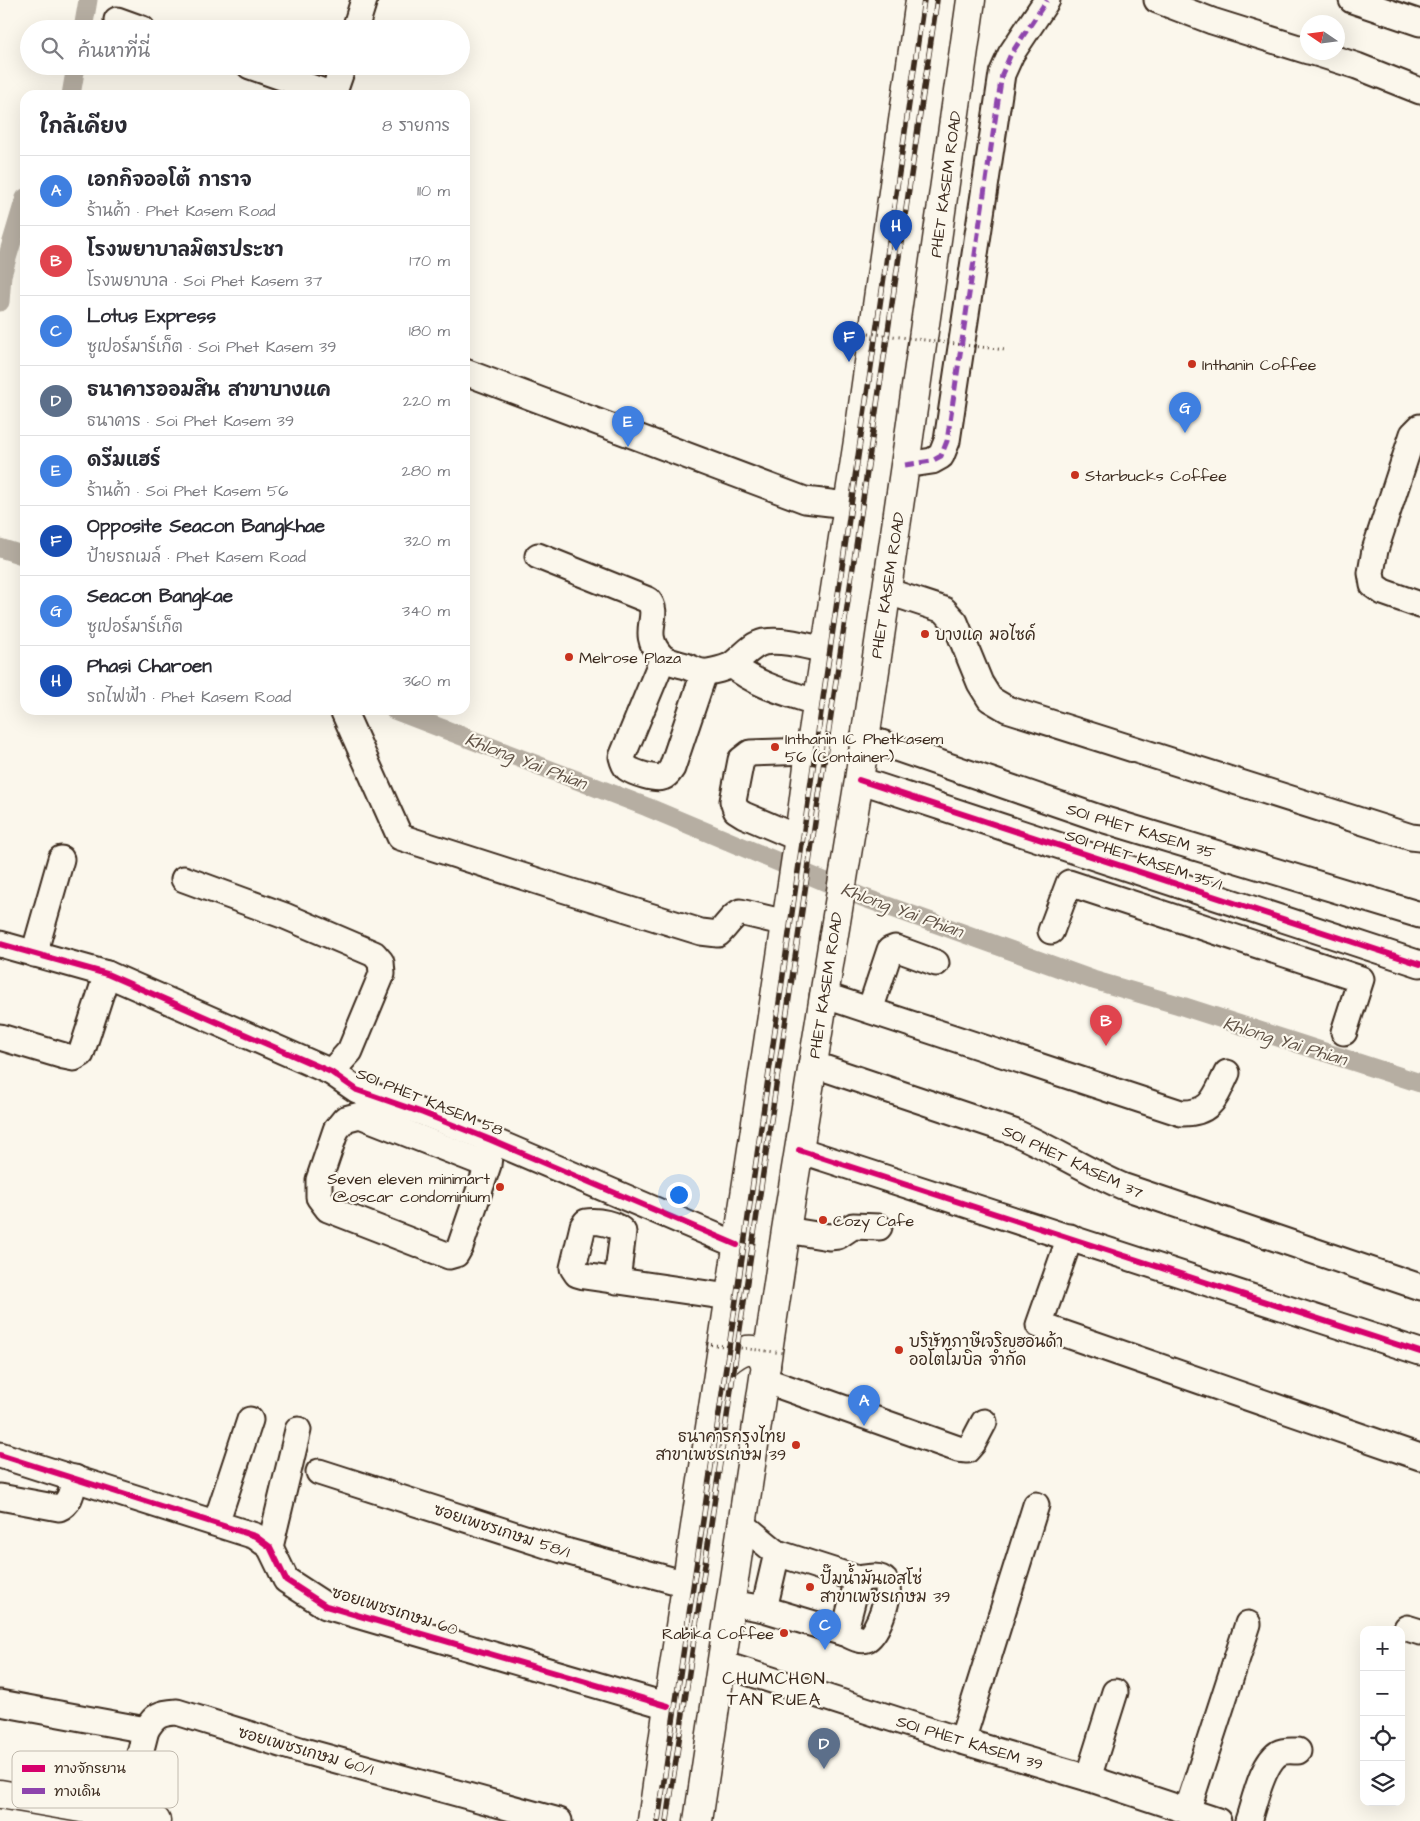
<!DOCTYPE html>
<html lang="th">
<meta charset="utf-8">
<style>
body{margin:0;font-family:"Architects Daughter","Playpen Sans Thai",sans-serif;background:#f7f7f7;color:#2b2b33}
.controls{position:absolute;right:15px;bottom:15px;display:grid;overflow:hidden;border-radius:10px;box-shadow:0 5px 20px #0002}
.controls button{width:45px;height:45px;display:grid;place-items:center;padding:0;border:0;border-bottom:1px solid #e1e1e2;background:#fff;color:#2b2b33;font:25px sans-serif}
.compass{position:absolute;left:1300px;top:15px;width:45px;height:45px;border-radius:50%;background:#fff;box-shadow:0 5px 20px #0002;rotate:283deg}
.you{position:absolute;left:678px;top:1194px;width:18px;height:18px;margin:-12px;border:4px solid #fff;border-radius:50%;background:#1a73e8;box-shadow:0 0 0 8px #1a73e833}
.badge{display:grid;place-items:center;width:32px;height:32px;border-radius:50%;background:#0f766e;color:#fff;font-size:16px;font-weight:700}
.pin{position:absolute;translate:-50% -41px;filter:drop-shadow(0 1px 2px #0008)}
.pin::after{content:'';position:absolute;top:26px;width:18px;height:15px;background:inherit;clip-path:polygon(0 0,100% 0,50% 100%)}
.list{margin:0;padding:0;list-style:none}
h2{display:flex;justify-content:space-between;align-items:center;height:65px;margin:0;padding:0 20px;font-size:21px}
h2 small{font-size:16px;font-weight:400;color:#7c7c81}
.list li{display:grid;grid-template-columns:32px 1fr auto;gap:15px;align-items:center;box-sizing:border-box;height:70px;padding:0 20px;border-top:1px solid #e1e1e2}
.list b{display:block;font-size:19px;white-space:nowrap}
.list p{margin:0;font-size:16px;white-space:nowrap;color:#7c7c81}
.list em{font-size:16px;font-style:normal;color:#7c7c81}
.icon{flex:none;width:28px;height:28px;fill:none;stroke:currentColor;stroke-width:2;stroke-linecap:round;stroke-linejoin:round}
.map{position:relative;flex:none;width:1420px;height:1821px;overflow:hidden}
.search{position:absolute;background:#fff;box-shadow:0 5px 20px #0002;left:20px;top:20px;width:450px;height:55px;display:flex;align-items:center;gap:12px;box-sizing:border-box;padding:0 18px;border-radius:28px;color:#7c7c81;font-size:19px}
.panel{position:absolute;background:#fff;box-shadow:0 5px 20px #0002;left:20px;top:90px;width:450px;height:625px;border-radius:15px}
.map>svg:first-child{display:block}
.lines{fill:none;stroke-linecap:round;stroke-linejoin:round}
.canal{stroke:#b6aea2;stroke-width:19}
.minor-casing{stroke:#3b2a1e;stroke-width:29}
.major-casing{stroke:#3b2a1e;stroke-width:31}
.minor{stroke:#fbf7ec;stroke-width:25}
.major{stroke:#fbf7ec;stroke-width:28}
.rail-casing{stroke:#3b2a1e;stroke-width:5.5}
.rail{stroke:#fbf7ec;stroke-width:4;stroke-dasharray:11;stroke-linecap:butt}
.path-bridge{stroke:#3b2a1e;stroke-width:3;stroke-dasharray:1 4;stroke-linecap:butt}
.quiet{stroke:#8e44ad;stroke-width:5;stroke-dasharray:10 5;stroke-linecap:butt}
.cycleway-casing{stroke:#fbf7ec;stroke-width:9}
.cycleway{stroke:#d6006c;stroke-width:6}
.poi-dot{fill:#c8321e;stroke:#fbf7ec;stroke-width:2}
.labels{text-anchor:middle;stroke-width:4.5;stroke-linejoin:round;paint-order:stroke}
.street-label{font-size:16px;fill:#3b2a1e;stroke:#fbf7ec}
.poi-label{font-size:16px;fill:#3b2a1e;stroke:#fbf7ec;text-anchor:start}
.water-label{font-size:18px;font-style:italic;fill:#605246;stroke:#fbf7ec}
.neighbourhood-label{font-size:18px;letter-spacing:1px;fill:#3b2a1e;stroke:#fbf7ec}
.key{fill:#fbf7ec;stroke:#c1baae;stroke-width:1}
.key-label{font-size:14px;fill:#3b2a1e}
</style>
<div class="map">
<svg width="1420" height="1821" viewBox="0 0 1420 1821">
<rect width="100%" height="100%" fill="#fbf7ec"/>
<filter id="ink" filterUnits="userSpaceOnUse"><feTurbulence type="fractalNoise" baseFrequency=".02" numOctaves="2"/><feDisplacementMap in="SourceGraphic" scale="10" xChannelSelector="R" yChannelSelector="G"/><feConvolveMatrix kernelMatrix="1 2 1 2 8 2 1 2 1" color-interpolation-filters="sRGB"/></filter>
<g filter="url(#ink)">
<g class="lines">
<!-- canal -->
<g class="canal">
<polyline points="83,29 88,0"/>
<polyline points="71,95 76,66"/>
<polyline points="0,302 2,275 25,198"/>
<polyline points="0,548 25,556"/>
<polyline points="394,710 647,807 862,897 1093,980 1179,1005 1420,1083"/>
</g>
<defs>
<g id="minor">
<polyline points="1157,0 1212,21 1308,51"/>
<polyline points="1352,0 1420,23"/>
<polyline points="117,20 142,29"/>
<polyline points="355,29 364,0"/>
<polyline points="1313,52 1357,66 1420,91"/>
<polyline points="250,66 333,95"/>
<polyline points="333,95 343,66"/>
<polyline points="465,372 805,500 847,505"/>
<polyline points="1420,427 1413,434 1375,550 1371,573 1373,585 1383,592 1420,605"/>
<polyline points="905,465 932,461 941,456 947,441 1002,74 1011,54 1047,0"/>
<path d="M538,556l110,44c14,16 -9,32 13,56 6,6 18,8 25,10 5,2 13,6 18,6 5,1 26,-5 29,-8 11,-8 18,-19 31,-22 20,-3 42,4 61,8"/>
<polyline points="886,591 944,610 955,622 980,683 990,699 1007,709 1411,837 1420,838"/>
<path d="M663,658l-41,99c1,4 2,8 5,11 7,5 29,12 36,9 5,-2 6,-5 9,-9l32,-95"/>
<path d="M732,665c25,21 56,28 86,38"/>
<path d="M343,710l57,127 156,50 145,45 17,2c8,-7 12,-16 22,-22l46,11"/>
<polyline points="864,737 1102,819 1420,915"/>
<polyline points="859,780 1420,964"/>
<polyline points="798,838 744,815 736,810 733,801 741,760 750,753 810,751"/>
<polyline points="184,879 285,916 374,954 381,962 382,974 350,1051 331,1072"/>
<polyline points="1051,931 1069,883 1361,979 1344,1032"/>
<polyline points="0,944 107,974 331,1072 357,1090 423,1113 491,1140 737,1245"/>
<polyline points="34,954 61,859"/>
<path d="M823,995l358,118c31,1 34,-16 46,-40"/>
<polyline points="870,1010 890,950 895,948 936,963"/>
<polyline points="0,1037 64,1056 74,1058 81,1054 107,974"/>
<path d="M812,1064l202,68c37,16 71,38 108,54l298,101"/>
<polyline points="799,1150 1420,1352"/>
<polyline points="488,1165 360,1115 345,1119 336,1130 319,1180 319,1197 328,1209 449,1256 456,1254 460,1247 488,1165 491,1140"/>
<polyline points="786,1230 829,1237 838,1236 853,1226 879,1227"/>
<polyline points="1070,1237 1039,1325 1420,1457"/>
<path d="M617,1281l6,-49c-6,-8 -26,-12 -37,-10l-3,4 -10,42 4,6 7,2 145,21"/>
<polyline points="764,1380 958,1449 967,1450 973,1443 984,1422"/>
<polyline points="0,1455 255,1536 270,1547 286,1580 326,1606 668,1706"/>
<polyline points="319,1472 562,1550 686,1584"/>
<path d="M0,1497l59,11c12,-5 13,-19 16,-30"/>
<polyline points="216,1523 250,1420"/>
<polyline points="270,1547 298,1430"/>
<polyline points="731,1603 764,1609 844,1633 858,1579 777,1553 743,1525"/>
<polyline points="764,1609 777,1553"/>
<polyline points="1407,1628 1420,1632"/>
<path d="M844,1633c6,2 16,9 23,6 11,-7 26,-48 18,-58 -6,-7 -20,-3 -27,-2"/>
<polyline points="722,1664 962,1741 1088,1778 1218,1821"/>
<polyline points="0,1703 146,1730"/>
<polyline points="962,1741 1036,1505"/>
<polyline points="1088,1778 1115,1692"/>
<polyline points="1187,1811 1248,1624"/>
<path d="M124,1816l22,-86c9,-15 14,-17 31,-18l123,38 259,71"/>
<path d="M1248,1821c6,-17 14,-58 31,-68 5,-3 13,-2 19,-2"/>
</g>
<g id="major">
<path d="M719,1368c16,-14 37,-32 47,-2"/>
<polyline points="0,1794 156,1821"/>
<polyline points="652,1821 668,1706 798,844 810,751 858,441 920,0"/>
<polyline points="698,1821 786,1230 859,780 905,465 971,0"/>
</g>
</defs>
<!-- minor casing -->
<use href="#minor" class="minor-casing"/>
<!-- major casing -->
<use href="#major" class="major-casing"/>
<!-- minor -->
<use href="#minor" class="minor"/>
<!-- major -->
<use href="#major" class="major"/>
<defs>
<g id="rail">
<polyline points="658,1821 735,1307 924,0"/>
<polyline points="667,1821 937,0"/>
</g>
</defs>
<!-- rail casing -->
<use href="#rail" class="rail-casing"/>
<!-- rail -->
<use href="#rail" class="rail"/>
<!-- path-bridge -->
<g class="path-bridge">
<polyline points="844,330 1005,350"/>
<polyline points="706,1344 784,1353"/>
</g>
<!-- quiet -->
<polyline class="quiet" points="905,465 932,461 941,456 947,441 1002,74 1011,54 1047,0"/>
<defs>
<g id="cycleway">
<polyline points="859,780 1420,964"/>
<polyline points="0,944 107,974 331,1072 357,1090 423,1113 491,1140 737,1245"/>
<polyline points="799,1150 1420,1352"/>
<polyline points="0,1455 255,1536 270,1547 286,1580 326,1606 668,1706"/>
</g>
</defs>
<!-- cycleway casing -->
<use href="#cycleway" class="cycleway-casing"/>
<!-- cycleway -->
<use href="#cycleway" class="cycleway"/>
</g>
</g>
<!-- markers -->
<g class="poi-dot">
<circle cx="1192" cy="364" r="5"/>
<circle cx="1075" cy="475" r="5"/>
<circle cx="925" cy="634" r="5"/>
<circle cx="569" cy="657" r="5"/>
<circle cx="775" cy="747" r="5"/>
<circle cx="500" cy="1187" r="5"/>
<circle cx="823" cy="1220" r="5"/>
<circle cx="899" cy="1350" r="5"/>
<circle cx="796" cy="1445" r="5"/>
<circle cx="810" cy="1587" r="5"/>
<circle cx="784" cy="1633" r="5"/>
</g>
<g class="labels">
<!-- street labels -->
<g class="street-label">
<text transform="translate(945 184) rotate(-82)" y="6">PHET KASEM ROAD</text>
<text transform="translate(887 585) rotate(-81)" y="6">PHET KASEM ROAD</text>
<text transform="translate(1141 830) rotate(17)" y="6">SOI PHET KASEM 35</text>
<text transform="translate(1144 859) rotate(18)" y="6">SOI PHET KASEM 35/1</text>
<text transform="translate(825 985) rotate(-81)" y="6">PHET KASEM ROAD</text>
<text transform="translate(430 1101) rotate(22)" y="6">SOI PHET KASEM 58</text>
<text transform="translate(1073 1161) rotate(25)" y="6">SOI PHET KASEM 37</text>
<text transform="translate(502 1530) rotate(18)" y="6">ซอยเพชรเกษม 58/1</text>
<text transform="translate(395 1610) rotate(17)" y="6">ซอยเพชรเกษม 60</text>
<text transform="translate(970 1742) rotate(17)" y="6">SOI PHET KASEM 39</text>
<text transform="translate(306 1750) rotate(16)" y="6">ซอยเพชรเกษม 60/1</text>
</g>
<!-- poi labels -->
<g class="poi-label">
<text x="1202" y="370">Inthanin Coffee</text>
<text x="1085" y="481">Starbucks Coffee</text>
<text x="935" y="640">บางแค มอไซค์</text>
<text x="579" y="663">Melrose Plaza</text>
<text x="785" y="744">Inthanin IC Phetkasem<tspan x="785" dy="18">56 (Container)</tspan></text>
<text x="490" y="1184" text-anchor="end">Seven eleven minimart<tspan x="490" dy="18">@oscar condominium</tspan></text>
<text x="833" y="1226">Cozy Cafe</text>
<text x="909" y="1347">บริษัทภาษีเจริญฮอนด้า<tspan x="909" dy="18">ออโตโมบิล จำกัด</tspan></text>
<text x="786" y="1442" text-anchor="end">ธนาคารกรุงไทย<tspan x="786" dy="18">สาขาเพชรเกษม 39</tspan></text>
<text x="820" y="1584">ปั๊มน้ำมันเอสโซ่<tspan x="820" dy="18">สาขาเพชรเกษม 39</tspan></text>
<text x="774" y="1639" text-anchor="end">Rabika Coffee</text>
</g>
<!-- water labels -->
<g class="water-label">
<text transform="translate(526 761) rotate(21)" y="6">Khlong Yai Phian</text>
<text transform="translate(902 910) rotate(20)" y="6">Khlong Yai Phian</text>
<text transform="translate(1285 1041) rotate(17)" y="6">Khlong Yai Phian</text>
</g>
<!-- neighbourhood labels -->
<g class="neighbourhood-label">
<text x="774" y="1684">CHUMCHON<tspan x="774" dy="21">TAN RUEA</tspan></text>
</g>
</g>
<!-- legend -->
<rect x="12" y="1751" width="166" height="57" rx="8" class="key"/>
<rect x="22" y="1765" width="23" height="7" fill="#d6006c"/>
<rect x="22" y="1788" width="23" height="6" fill="#8e44ad"/>
<g class="key-label">
<text x="54" y="1773">ทางจักรยาน</text>
<text x="54" y="1796">ทางเดิน</text>
</g>
</svg>
<div class="controls">
<button>+</button>
<button>−</button>
<button><svg class="icon" aria-label="locate" viewBox="0 0 24 24"><circle cx="12" cy="12" r="6"/><path d="M12 2v4M12 18v4M2 12h4M18 12h4"/></svg></button>
<button><svg class="icon" aria-label="layers" viewBox="0 0 24 24"><path d="M12 4l9 5-9 5-9-5zM3 14l9 5 9-5"/></svg></button>
</div>
<svg class="compass" viewBox="-18 -18 36 36"><path d="M0-13l5 13h-10z" fill="#e53935"/><path d="M0 13l5-13h-10z" fill="#7c7c81"/></svg>
<div class="you"></div>
<div class="pin badge" style="left:864px;top:1426px;background:#3f7fe0">A</div>
<div class="pin badge" style="left:1106px;top:1046px;background:#e0444e">B</div>
<div class="pin badge" style="left:825px;top:1650px;background:#3f7fe0">C</div>
<div class="pin badge" style="left:824px;top:1769px;background:#5c6f8a">D</div>
<div class="pin badge" style="left:628px;top:447px;background:#3f7fe0">E</div>
<div class="pin badge" style="left:849px;top:362px;background:#1a4fb4">F</div>
<div class="pin badge" style="left:1185px;top:433px;background:#3f7fe0">G</div>
<div class="pin badge" style="left:896px;top:251px;background:#1a4fb4">H</div>
<div class="search"><svg class="icon" aria-label="search" viewBox="0 0 24 24"><circle cx="10" cy="10" r="6"/><path d="M15 15l6 6"/></svg>ค้นหาที่นี่</div>
<section class="panel">
<h2>ใกล้เคียง<small>8 รายการ</small></h2>
<ul class="list">
<li><span class="badge" style="background:#3f7fe0">A</span><div><b>เอกกิจออโต้ การาจ</b><p>ร้านค้า · Phet Kasem Road</p></div><em>110 m</em></li>
<li><span class="badge" style="background:#e0444e">B</span><div><b>โรงพยาบาลมิตรประชา</b><p>โรงพยาบาล · Soi Phet Kasem 37</p></div><em>170 m</em></li>
<li><span class="badge" style="background:#3f7fe0">C</span><div><b>Lotus Express</b><p>ซูเปอร์มาร์เก็ต · Soi Phet Kasem 39</p></div><em>180 m</em></li>
<li><span class="badge" style="background:#5c6f8a">D</span><div><b>ธนาคารออมสิน สาขาบางแค</b><p>ธนาคาร · Soi Phet Kasem 39</p></div><em>220 m</em></li>
<li><span class="badge" style="background:#3f7fe0">E</span><div><b>ดรีมแฮร์</b><p>ร้านค้า · Soi Phet Kasem 56</p></div><em>280 m</em></li>
<li><span class="badge" style="background:#1a4fb4">F</span><div><b>Opposite Seacon Bangkhae</b><p>ป้ายรถเมล์ · Phet Kasem Road</p></div><em>320 m</em></li>
<li><span class="badge" style="background:#3f7fe0">G</span><div><b>Seacon Bangkae</b><p>ซูเปอร์มาร์เก็ต</p></div><em>340 m</em></li>
<li><span class="badge" style="background:#1a4fb4">H</span><div><b>Phasi Charoen</b><p>รถไฟฟ้า · Phet Kasem Road</p></div><em>360 m</em></li>
</ul>
</section>
</div>
